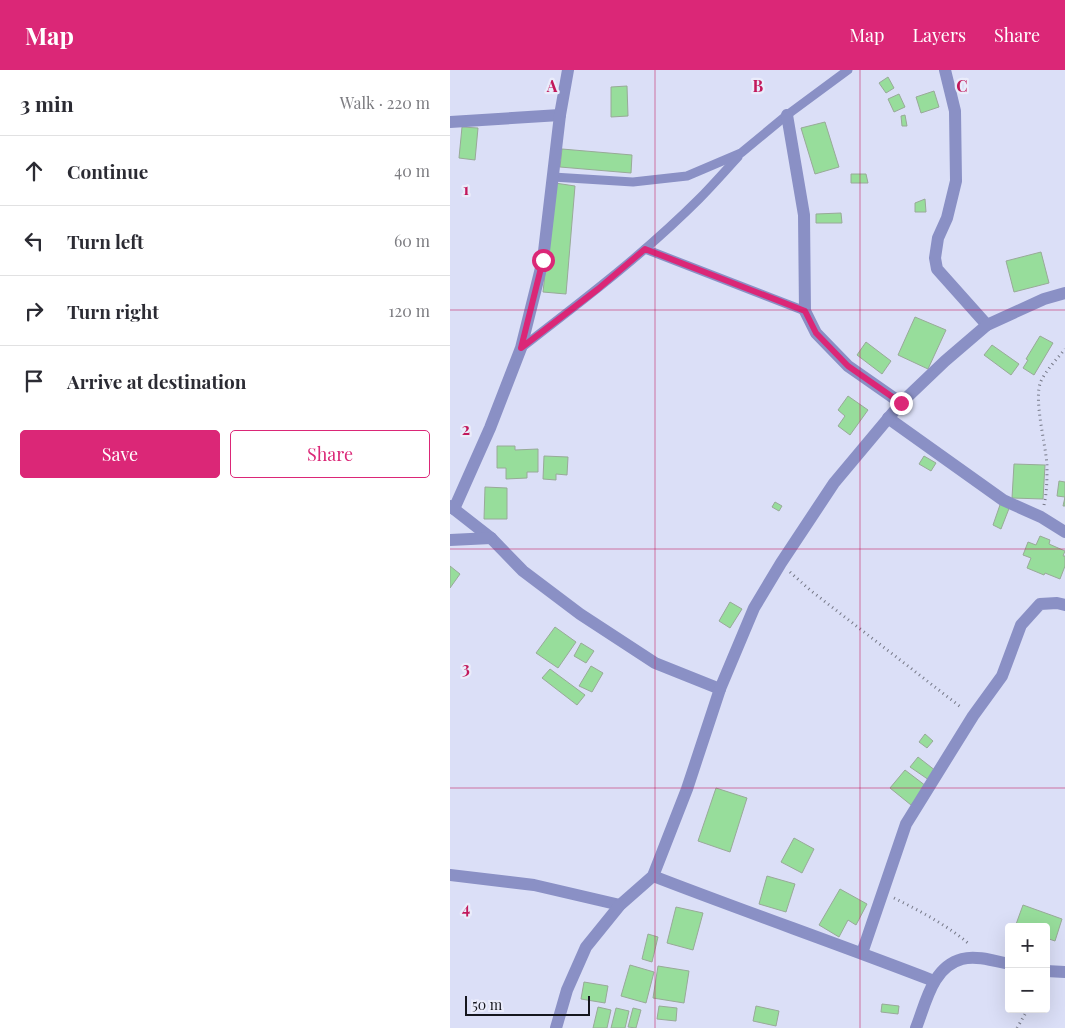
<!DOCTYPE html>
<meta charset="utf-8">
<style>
body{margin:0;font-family:"Playfair Display",serif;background:#f7f7f7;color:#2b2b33}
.controls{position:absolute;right:15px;bottom:15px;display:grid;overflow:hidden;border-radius:5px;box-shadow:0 5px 20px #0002}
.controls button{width:45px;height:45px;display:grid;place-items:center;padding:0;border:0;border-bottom:1px solid #e1e1e2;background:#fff;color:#2b2b33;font:25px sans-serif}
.scale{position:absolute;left:15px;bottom:12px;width:125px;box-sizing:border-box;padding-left:5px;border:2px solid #15161e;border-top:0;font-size:14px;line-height:18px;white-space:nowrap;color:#15161e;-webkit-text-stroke:4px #eaecfb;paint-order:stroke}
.stop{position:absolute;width:15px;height:15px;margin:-11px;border:4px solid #db2777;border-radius:50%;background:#fff}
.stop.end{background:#db2777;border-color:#fff;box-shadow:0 1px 5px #0008}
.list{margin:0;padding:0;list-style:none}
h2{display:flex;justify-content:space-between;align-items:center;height:65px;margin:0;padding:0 20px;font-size:21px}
h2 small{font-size:16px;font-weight:400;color:#7c7c81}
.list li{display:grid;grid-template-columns:32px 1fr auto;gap:15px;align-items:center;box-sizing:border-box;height:70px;padding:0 20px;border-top:1px solid #e1e1e2}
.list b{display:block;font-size:19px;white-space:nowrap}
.list em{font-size:16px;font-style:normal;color:#7c7c81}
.actions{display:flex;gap:10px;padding:15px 20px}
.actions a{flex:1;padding:11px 0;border:1px solid #db2777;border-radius:5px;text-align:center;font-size:18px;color:#db2777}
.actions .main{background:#db2777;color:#fff}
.icon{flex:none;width:28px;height:28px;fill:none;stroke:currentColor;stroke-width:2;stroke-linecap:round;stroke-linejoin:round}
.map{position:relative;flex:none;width:615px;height:958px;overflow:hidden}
header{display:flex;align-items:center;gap:30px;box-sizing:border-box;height:70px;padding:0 25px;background:#db2777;color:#fff}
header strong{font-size:24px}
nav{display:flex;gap:28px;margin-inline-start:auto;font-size:18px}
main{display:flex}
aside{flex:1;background:#fff}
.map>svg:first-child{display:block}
.building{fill:#97dd9b;stroke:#98aa98}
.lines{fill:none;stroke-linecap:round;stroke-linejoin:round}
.path{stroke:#767988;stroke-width:3;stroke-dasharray:1 4;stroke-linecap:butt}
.service{stroke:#8a90c5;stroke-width:9}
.minor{stroke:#8a90c5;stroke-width:12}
.route{stroke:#db2777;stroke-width:6}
.grid{fill:none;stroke:#c2185b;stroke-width:1;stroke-opacity:0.55}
.grid-label{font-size:16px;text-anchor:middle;font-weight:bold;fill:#c2185b;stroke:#eaecfb;stroke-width:4.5;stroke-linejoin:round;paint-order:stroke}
</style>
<header>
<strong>Map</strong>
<nav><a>Map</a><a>Layers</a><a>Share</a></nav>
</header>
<main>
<aside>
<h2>3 min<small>Walk · 220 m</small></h2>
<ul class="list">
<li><svg class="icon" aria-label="ahead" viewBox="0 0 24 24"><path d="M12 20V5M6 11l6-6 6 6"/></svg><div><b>Continue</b></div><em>40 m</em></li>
<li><svg class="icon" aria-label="left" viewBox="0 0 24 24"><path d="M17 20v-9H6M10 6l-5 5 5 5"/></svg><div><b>Turn left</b></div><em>60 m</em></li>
<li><svg class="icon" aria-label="right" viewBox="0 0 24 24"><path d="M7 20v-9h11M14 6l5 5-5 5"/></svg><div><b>Turn right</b></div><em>120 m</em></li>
<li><svg class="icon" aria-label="arrive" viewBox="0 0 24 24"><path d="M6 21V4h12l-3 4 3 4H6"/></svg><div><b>Arrive at destination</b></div></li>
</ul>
<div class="actions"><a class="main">Save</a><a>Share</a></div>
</aside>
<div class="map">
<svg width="615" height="958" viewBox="0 0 615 958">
<rect width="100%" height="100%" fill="#dbdff7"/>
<!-- building -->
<g class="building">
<polygon points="438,7 444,18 436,23 429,13"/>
<polygon points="177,16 178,46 161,47 161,17"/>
<polygon points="484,21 489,37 471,43 466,27"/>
<polygon points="449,24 455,37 444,42 438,29"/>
<polygon points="455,45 457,56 452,56 451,46"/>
<polygon points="375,52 389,97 365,104 351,58"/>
<polygon points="12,57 28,58 25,90 9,88"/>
<polygon points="112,79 182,85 181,103 110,97"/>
<polygon points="401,104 416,104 418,113 401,113"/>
<polygon points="105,113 125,116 116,224 93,222"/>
<polygon points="475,129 476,142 465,142 465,133"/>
<polygon points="391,143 392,153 366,153 366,144"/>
<polygon points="591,182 599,213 564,222 556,191"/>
<polygon points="465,247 496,260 478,299 448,285"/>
<polygon points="590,266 603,273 584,305 573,298 578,290 576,289"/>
<polygon points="416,272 441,291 432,304 407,285"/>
<polygon points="542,275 569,294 561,305 534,285"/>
<polygon points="398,326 418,340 400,365 388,356 395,346 388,340"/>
<polygon points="47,376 65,376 65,380 88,379 88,402 77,402 77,408 56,409 56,398 47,398"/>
<polygon points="94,386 118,387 117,405 106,404 106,410 93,409"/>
<polygon points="474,386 486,393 481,401 469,394"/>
<polygon points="564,394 595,395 593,429 562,428"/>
<polygon points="609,411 615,412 615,436 613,436 615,427 607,426"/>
<polygon points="35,417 57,418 57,449 34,449"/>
<polygon points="325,432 332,436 329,441 322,437"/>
<polygon points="551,432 560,436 551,459 543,455"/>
<polygon points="590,466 600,470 599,474 615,481 613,486 615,486 615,496 610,509 595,503 594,505 577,498 581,488 573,485 578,472 586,475"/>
<polygon points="0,496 10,504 0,518"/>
<polygon points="280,532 292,539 280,558 269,551"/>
<polygon points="105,557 126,572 108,598 86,583"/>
<polygon points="131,573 144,581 136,593 124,586"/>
<polygon points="141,596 153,603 142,622 129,616"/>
<polygon points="100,599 135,625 127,635 92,608"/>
<polygon points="475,664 483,671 477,678 469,672"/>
<polygon points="468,687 486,701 479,710 460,697"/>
<polygon points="455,700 476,716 461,735 440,718"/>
<polygon points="266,718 297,728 280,782 248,771"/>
<polygon points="344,768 364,779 352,803 331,792"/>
<polygon points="317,806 345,814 336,842 309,834"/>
<polygon points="390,819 417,834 406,855 398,850 389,867 369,855"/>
<polygon points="573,835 612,849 605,871 596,868 596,857 565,857"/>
<polygon points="226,837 253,843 243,880 217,873"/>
<polygon points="198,864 208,867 202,892 192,889"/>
<polygon points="180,895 204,902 196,933 171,926"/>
<polygon points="208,896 239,901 234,933 203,928"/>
<polygon points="134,912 158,916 155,933 131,929"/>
<polygon points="432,934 449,936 448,944 431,942"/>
<polygon points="209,936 227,938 226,951 207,949"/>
<polygon points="306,936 329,941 326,956 303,951"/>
<polygon points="148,937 161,940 157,958 143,958"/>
<polygon points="166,938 179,941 175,958 161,958"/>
<polygon points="183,938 191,940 186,958 178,957"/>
</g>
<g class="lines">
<!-- path -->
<g class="path">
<path d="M594,435c3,-13 3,-26 3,-39 -1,-22 -14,-67 -6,-85 6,-12 16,-22 24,-32"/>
<polyline points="340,502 360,520 512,638"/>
<path d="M444,828c26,13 53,27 75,46"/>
<polyline points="567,958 578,939"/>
</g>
<!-- service -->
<g class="service">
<polyline points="103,107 183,112 237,106 291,83 337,45 398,0"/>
<polyline points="195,179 355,241"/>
<path d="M71,278c61,-47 123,-94 178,-149 13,-13 26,-28 39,-42"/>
</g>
<!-- minor -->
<g class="minor">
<polyline points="495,0 505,41 506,111 497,148 488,168 485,188 487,199 537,255"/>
<polyline points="337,45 354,145 355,241 366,263 398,296 451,333"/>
<polyline points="0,52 110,45"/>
<polyline points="438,348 553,430 591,447 615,462"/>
<polyline points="0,436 41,468 73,501 130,544 205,593 270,619"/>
<polyline points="4,439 40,358 71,278 93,190 110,45 118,0"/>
<polyline points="0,470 41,468"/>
<polyline points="0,805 84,815 170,835"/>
<path d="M203,806c93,36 188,69 281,105"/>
<polyline points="412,883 456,754 523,646 552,606 571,555 590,534 607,533 615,535"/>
<polyline points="596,901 615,902"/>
<polyline points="106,958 117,920 136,877 170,835 203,806 237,719 270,619 304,538 331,493 384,413 451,333 495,291 537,255 594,229 615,223"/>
<path d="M466,958c10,-25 16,-61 46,-69 14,-4 33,2 47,5"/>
</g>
</g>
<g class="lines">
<!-- route -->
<polyline class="route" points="93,190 71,278 148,219 195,179 355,241 366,263 398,296 451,333"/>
</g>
<!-- grid -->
<path class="grid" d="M205,0v958M410,0v958M0,240h615M0,479h615M0,718h615"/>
<g class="grid-label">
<text x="102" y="22">A</text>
<text x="308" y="22">B</text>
<text x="512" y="22">C</text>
<text x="16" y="125">1</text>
<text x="16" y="365">2</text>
<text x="16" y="604">3</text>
<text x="16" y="844">4</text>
</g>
</svg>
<div class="controls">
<button>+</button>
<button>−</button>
</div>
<div class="scale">50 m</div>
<div class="stop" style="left:93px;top:190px"></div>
<div class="stop end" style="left:451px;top:333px"></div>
</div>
</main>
